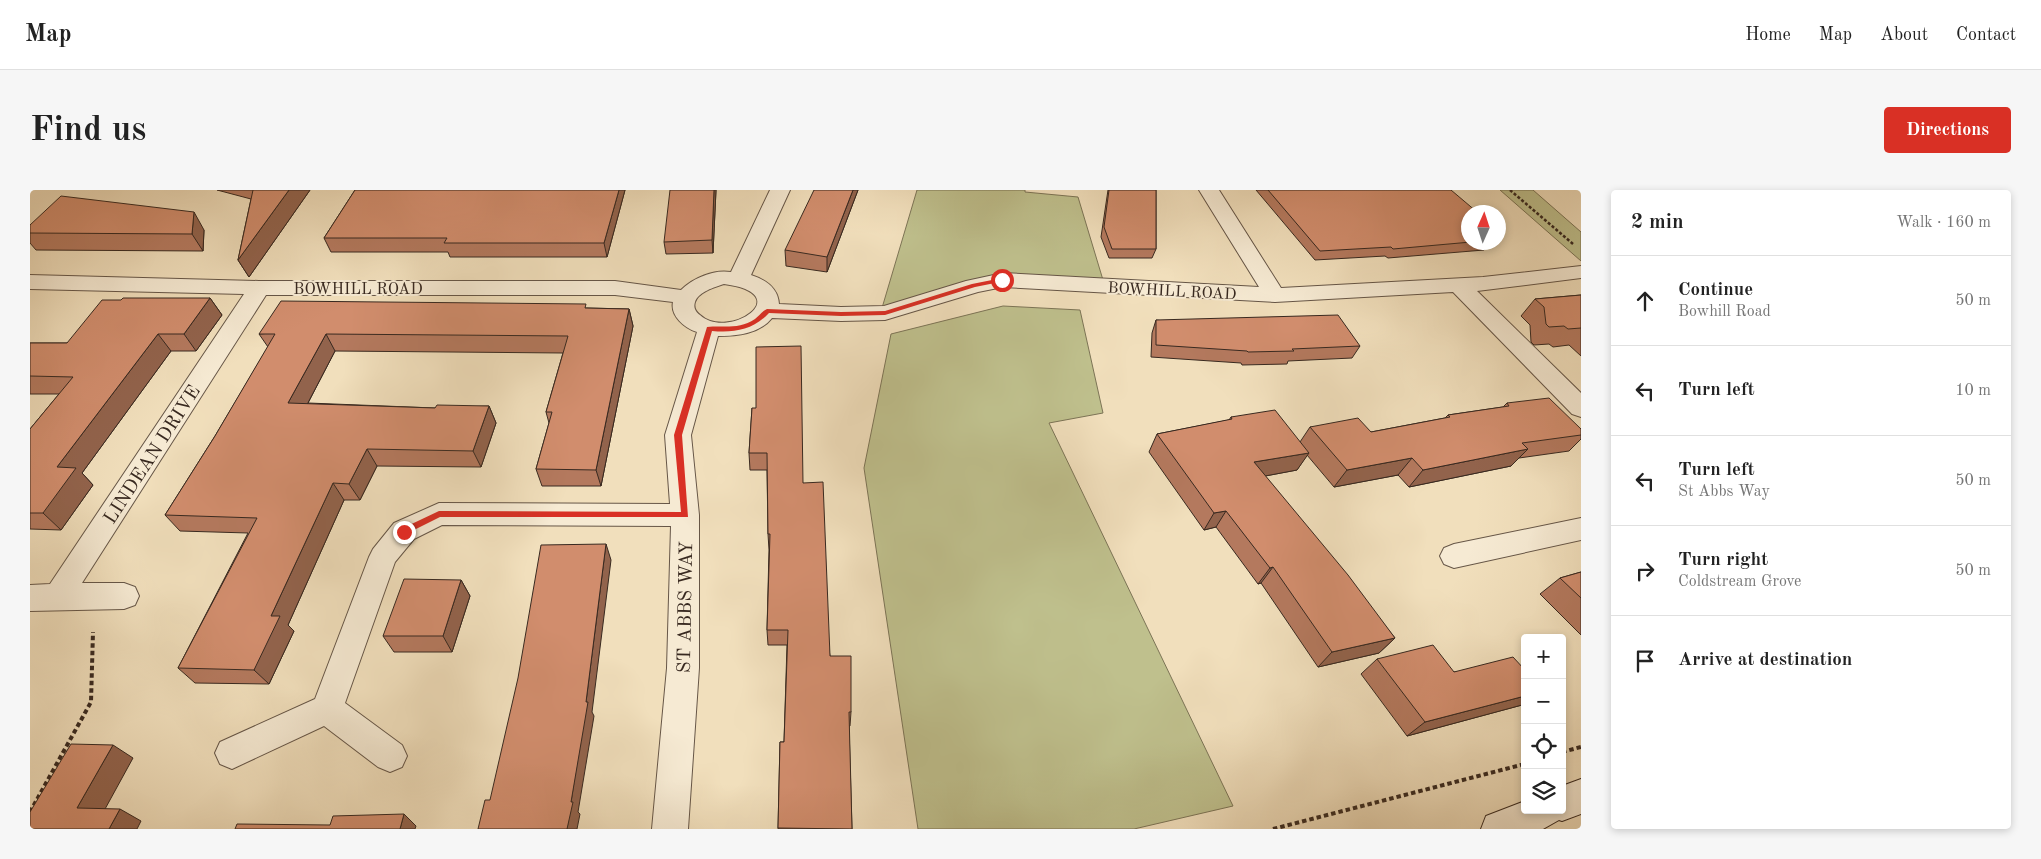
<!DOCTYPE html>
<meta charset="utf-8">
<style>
body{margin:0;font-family:"Old Standard TT",serif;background:#f6f6f6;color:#222}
.controls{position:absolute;right:15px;bottom:15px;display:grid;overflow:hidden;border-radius:5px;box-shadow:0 2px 8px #0003}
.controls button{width:45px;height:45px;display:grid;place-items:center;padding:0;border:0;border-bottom:1px solid #e0e0e0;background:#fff;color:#222;font:25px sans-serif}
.compass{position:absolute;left:1431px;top:15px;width:45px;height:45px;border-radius:50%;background:#fff;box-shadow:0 2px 8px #0003;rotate:3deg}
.stop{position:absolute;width:15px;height:15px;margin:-11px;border:4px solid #d93025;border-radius:50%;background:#fff}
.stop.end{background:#d93025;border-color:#fff;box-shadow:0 1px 5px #0008}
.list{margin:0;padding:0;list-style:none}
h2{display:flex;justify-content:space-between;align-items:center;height:65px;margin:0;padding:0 20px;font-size:21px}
h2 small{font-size:16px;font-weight:400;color:#767676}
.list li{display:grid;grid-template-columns:32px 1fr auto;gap:15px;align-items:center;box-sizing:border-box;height:90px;padding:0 20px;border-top:1px solid #e0e0e0}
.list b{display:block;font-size:19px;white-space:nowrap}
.list p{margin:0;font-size:16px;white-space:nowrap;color:#767676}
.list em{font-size:16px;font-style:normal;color:#767676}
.icon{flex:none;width:28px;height:28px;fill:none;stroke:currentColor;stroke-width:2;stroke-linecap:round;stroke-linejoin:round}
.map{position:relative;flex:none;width:1551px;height:639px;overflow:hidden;border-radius:5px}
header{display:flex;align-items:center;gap:30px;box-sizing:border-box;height:70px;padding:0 25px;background:#fff;border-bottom:1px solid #e0e0e0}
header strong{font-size:24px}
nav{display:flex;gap:28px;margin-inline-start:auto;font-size:18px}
.intro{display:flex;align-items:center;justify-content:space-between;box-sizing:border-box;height:120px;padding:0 30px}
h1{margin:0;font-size:35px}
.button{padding:12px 22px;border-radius:5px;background:#d93025;color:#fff;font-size:18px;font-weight:700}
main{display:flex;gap:30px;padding:0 30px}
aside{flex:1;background:#fff;border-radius:5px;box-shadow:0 2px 8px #0003}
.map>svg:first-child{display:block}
.green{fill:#bfc08d;stroke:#7c7456}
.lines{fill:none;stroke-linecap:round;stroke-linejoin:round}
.minor-casing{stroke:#665647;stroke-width:2}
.secondary-casing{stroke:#382920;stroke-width:2}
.path-far1{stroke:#382920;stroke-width:2.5;stroke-dasharray:3 2;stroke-linecap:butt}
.path{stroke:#382920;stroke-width:4;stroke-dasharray:4.5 3;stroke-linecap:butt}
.minor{fill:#f6ead3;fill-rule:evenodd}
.secondary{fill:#f6ead3;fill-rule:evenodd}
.wall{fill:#b4795e;stroke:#382920}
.shaded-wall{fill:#92634c;stroke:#382920}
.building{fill:#d18d6d;stroke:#382920}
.route{fill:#d93025}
.labels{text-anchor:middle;stroke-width:4;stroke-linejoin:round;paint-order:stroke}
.far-street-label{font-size:16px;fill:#382920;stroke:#f6ead3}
.street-label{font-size:19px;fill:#382920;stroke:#f6ead3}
</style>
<header>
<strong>Map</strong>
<nav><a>Home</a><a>Map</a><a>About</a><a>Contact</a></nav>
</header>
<div class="intro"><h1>Find us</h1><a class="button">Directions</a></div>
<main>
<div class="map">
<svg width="1551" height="639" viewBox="0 0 1551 639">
<rect width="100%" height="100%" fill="#f1dfbc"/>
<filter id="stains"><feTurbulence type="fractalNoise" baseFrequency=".004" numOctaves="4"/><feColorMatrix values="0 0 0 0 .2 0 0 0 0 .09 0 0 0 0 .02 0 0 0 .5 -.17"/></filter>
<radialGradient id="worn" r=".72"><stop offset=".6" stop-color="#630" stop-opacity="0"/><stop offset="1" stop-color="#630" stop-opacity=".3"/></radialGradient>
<!-- green -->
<g class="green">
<polygon points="887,0 995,0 995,2 1048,7 1073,90 969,85 852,118"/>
<polygon points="1470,0 1503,0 1551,42 1551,71"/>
<polygon points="973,116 1050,120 1073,223 1019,233 1203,616 1104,639 888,639 834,278 861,144"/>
</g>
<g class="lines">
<defs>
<g id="minor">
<path d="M740,0h20l-39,85c15,5 27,13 28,29l62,3 43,-1 82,-25 37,-8 256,14 -60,-97h20l62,98 202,-11 98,-11v12l-104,13 104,102v24l-9,-3 -119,-122 -178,10 -272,-15 -25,5 -93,28 -44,1 -69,-3c-13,16 -35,18 -54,18l-27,99 8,80v153l-11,161h-36l15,-161 4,-142 -229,-1 -28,14 -19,23 -50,141 57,42 5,11 -5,11 -12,5 -12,-5 -54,-41 -92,43 -12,-5 -5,-11 5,-11 95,-43 54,-142 4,-8 21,-26 45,-20 231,1 -5,-69 32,-103c-12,-4 -27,-16 -24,-30l-58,-7h-349l-184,288h42l11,4 4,9 -4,9 -11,4 -94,2v-26l20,-1 194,-290 -214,-5v-14l229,6h356l66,9c12,-12 33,-21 50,-18zM694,94c75,10 4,57 -24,31 -4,-3 -7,-7 -5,-13 3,-10 20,-15 29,-18z"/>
<polygon points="1551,328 1551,350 1424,378 1414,374 1410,366 1414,358 1424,354"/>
</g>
<polygon id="secondary" points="1551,589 1551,624 1532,631 1529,630 1513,639 1451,639 1456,626 1495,611 1495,620 1532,620 1532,596"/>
</defs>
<!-- minor casing -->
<use href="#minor" class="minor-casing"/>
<!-- secondary casing -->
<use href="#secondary" class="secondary-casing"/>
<!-- path-far1 -->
<polyline class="path-far1" points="1480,0 1543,54"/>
<!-- path -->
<g class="path">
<polyline points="1532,562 1551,557"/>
<polyline points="0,622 61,512 63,442"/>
<polyline points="1243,639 1495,574"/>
</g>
<!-- minor -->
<use href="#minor" class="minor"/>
<!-- secondary -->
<use href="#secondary" class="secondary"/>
</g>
<!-- wall -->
<g class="wall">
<polygon points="187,0 280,0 219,87 208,70 221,9"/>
<polygon points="325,0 595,0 577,67 420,67 418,62 301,62 294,48"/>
<polygon points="686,0 683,63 636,64 634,52"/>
<polygon points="828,0 797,82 756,76 755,60"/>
<polygon points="1078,0 1126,0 1126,59 1122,68 1079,68 1071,47"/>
<polygon points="1226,0 1421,0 1438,52 1465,52 1459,53 1454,60 1358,68 1355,66 1285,70"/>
<polygon points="0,35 174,40 173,61 6,60 0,53"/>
<polygon points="1551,105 1551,166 1539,155 1523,157 1519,154 1504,155 1501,152 1500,135 1491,126 1505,109"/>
<polygon points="180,108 192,125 166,161 141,161 52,283 63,295 31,340 0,339 0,239 29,204 0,204 0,153 37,153"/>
<polygon points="557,118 599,119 603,136 571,296 512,296 506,279 519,233 516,222 533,163 305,161 278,213 405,218 459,216 466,233 451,277 347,276 330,310 314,310 258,435 264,441 239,494 165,493 148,478 218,343 150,341 135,325 185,246 238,157 229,144"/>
<polygon points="1126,130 1330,156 1322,168 1258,171 1257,174 1212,175 1211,173 1121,167 1122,143"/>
<polygon points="1477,213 1551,239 1551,249 1539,261 1489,268 1481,276 1379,297 1368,285 1304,297 1277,265 1267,280 1235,286 1365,448 1349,463 1288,477 1231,393 1228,394 1186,337 1174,340 1119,262 1127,244 1199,230 1201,227 1270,252 1280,237 1341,242 1415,228 1418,225 1473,217"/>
<polygon points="722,218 773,293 800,466 821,522 820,536 819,536 822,639 748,639 750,552 754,552 757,455 738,455 737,440 739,360 738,344 737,280 720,280 719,263"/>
<polygon points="1551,382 1551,445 1510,404 1530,388"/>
<polygon points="431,390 440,406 422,462 364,462 353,446"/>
<polygon points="1347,469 1424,482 1495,480 1495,514 1492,515 1377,546 1331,484"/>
</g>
<!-- shaded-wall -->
<g class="shaded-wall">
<polygon points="259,0 280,0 219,87 208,70"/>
<polygon points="589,0 595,0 577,67 574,53"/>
<polygon points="684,0 686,0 683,63 682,50"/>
<polygon points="823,0 828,0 797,82 797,67"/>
<polygon points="164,22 174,40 173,61 162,44"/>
<polygon points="180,108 192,125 166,161 154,144"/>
<polygon points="599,119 603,136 571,296 566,280"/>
<polygon points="128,144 141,161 52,283 63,295 31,340 13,323 27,277"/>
<polygon points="296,144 305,161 269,230 258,213"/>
<polygon points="459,216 466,233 451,277 443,261"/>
<polygon points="337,259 347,276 330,310 319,294"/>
<polygon points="1498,259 1481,276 1379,297 1393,280"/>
<polygon points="1279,263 1267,280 1214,290 1224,272"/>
<polygon points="1382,268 1368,285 1304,297 1317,280"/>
<polygon points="303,293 314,310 258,435 264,441 239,494 224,480 241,426"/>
<polygon points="1196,321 1186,337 1174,340 1184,323"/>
<polygon points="576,354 581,370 562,522 564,526 548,622 550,624 547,639 537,639 556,512"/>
<polygon points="1243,377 1231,393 1228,394 1240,378"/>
<polygon points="431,390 440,406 422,462 413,446"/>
<polygon points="1365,448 1349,463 1288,477 1302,462"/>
<polygon points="1495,506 1495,514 1492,515 1377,546 1395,532"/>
<polygon points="83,555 103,568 69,630 47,618"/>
<polygon points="90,619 111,631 107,639 79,639"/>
<polygon points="374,624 386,636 385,639 370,639"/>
</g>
<!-- building -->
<g class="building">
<polygon points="223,0 259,0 208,70"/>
<polygon points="325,0 589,0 574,53 414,53 417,48 294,48"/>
<polygon points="640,0 684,0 682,50 634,52"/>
<polygon points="784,0 823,0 797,67 755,60"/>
<polygon points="1079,0 1126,0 1126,59 1082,59 1074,37"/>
<polygon points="1238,0 1421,0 1447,22 1438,22 1438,52 1441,52 1363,59 1361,57 1290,61"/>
<polygon points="31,6 164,22 162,44 0,43 0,35"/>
<polygon points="1551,105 1551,138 1538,139 1534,136 1519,137 1516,134 1514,117 1505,109"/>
<polygon points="93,108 180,108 154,144 128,144 27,277 46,278 13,323 0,323 0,239 43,187 0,186 0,153 37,153 72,110 91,110"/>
<polygon points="251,111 556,114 555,118 599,119 566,280 506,279 522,222 516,222 538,146 296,144 258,213 405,218 407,215 459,216 443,261 337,259 319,294 303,293 241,426 250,426 224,480 148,478 227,328 135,325 185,246 245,144 229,144"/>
<polygon points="1308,125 1330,156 1262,159 1264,161 1218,162 1217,161 1126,155 1126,130"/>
<polygon points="771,156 773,293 793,292 800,466 821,466 821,522 819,522 822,639 748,638 750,552 754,552 758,440 737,440 740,344 738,344 737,263 719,263 722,218 726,218 726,157"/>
<polygon points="1519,208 1551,239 1551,245 1492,253 1498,259 1393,280 1382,268 1317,280 1280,237 1328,228 1341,242 1420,227 1418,225 1479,216 1477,213"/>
<polygon points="1245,220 1279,263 1224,272 1318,385 1365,448 1302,462 1243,377 1240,378 1196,321 1184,323 1127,244 1202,229 1201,227"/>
<polygon points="576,354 556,512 558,512 541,612 543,612 537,639 448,639 455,610 460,610 488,488 511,355"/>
<polygon points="1551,382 1551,408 1530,388"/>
<polygon points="374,389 431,390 413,446 353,446"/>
<polygon points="1403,455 1424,482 1483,467 1495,480 1495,506 1395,532 1347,469"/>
<polygon points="41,554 83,555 47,618 90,619 79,639 0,639 0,622"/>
<polygon points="374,624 370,639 205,639 207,634 300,635 303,626"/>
</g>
<!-- route -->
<path class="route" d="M972,88l4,2 -1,1 -30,6 -90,28 -44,1 -72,-3c-16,17 -35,20 -57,18l-30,104 6,82h-248l-34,17h-5l-2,-2 2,-3 38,-18 242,1 -7,-77 33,-108c17,-2 32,3 48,-8 4,-3 7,-8 12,-10l74,3 44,-1 87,-27z"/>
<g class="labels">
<!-- far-street labels -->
<g class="far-street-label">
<text x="328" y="104">BOWHILL ROAD</text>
<text transform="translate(1142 100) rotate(3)" y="6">BOWHILL ROAD</text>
</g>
<!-- street labels -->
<g class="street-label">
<text transform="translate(121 264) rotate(-57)" y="7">LINDEAN DRIVE</text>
<text transform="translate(654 417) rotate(-89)" y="7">ST ABBS WAY</text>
</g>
</g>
<rect width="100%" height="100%" filter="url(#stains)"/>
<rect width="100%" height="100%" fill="url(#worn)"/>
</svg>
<div class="controls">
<button>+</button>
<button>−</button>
<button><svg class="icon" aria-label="locate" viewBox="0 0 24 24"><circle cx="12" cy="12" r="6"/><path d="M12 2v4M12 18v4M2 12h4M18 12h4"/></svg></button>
<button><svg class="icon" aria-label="layers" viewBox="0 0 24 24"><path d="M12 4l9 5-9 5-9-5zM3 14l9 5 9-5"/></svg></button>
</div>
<svg class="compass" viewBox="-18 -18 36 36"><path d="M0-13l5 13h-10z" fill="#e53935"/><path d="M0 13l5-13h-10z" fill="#767676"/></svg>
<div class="stop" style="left:972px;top:90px"></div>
<div class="stop end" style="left:374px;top:342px"></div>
</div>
<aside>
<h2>2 min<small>Walk · 160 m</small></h2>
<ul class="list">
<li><svg class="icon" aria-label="ahead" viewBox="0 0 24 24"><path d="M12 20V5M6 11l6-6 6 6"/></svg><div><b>Continue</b><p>Bowhill Road</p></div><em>50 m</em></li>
<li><svg class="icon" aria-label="left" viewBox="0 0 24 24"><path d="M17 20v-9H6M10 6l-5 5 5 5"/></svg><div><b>Turn left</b></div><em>10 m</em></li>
<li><svg class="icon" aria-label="left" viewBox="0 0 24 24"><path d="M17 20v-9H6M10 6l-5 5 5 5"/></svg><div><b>Turn left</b><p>St Abbs Way</p></div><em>50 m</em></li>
<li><svg class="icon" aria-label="right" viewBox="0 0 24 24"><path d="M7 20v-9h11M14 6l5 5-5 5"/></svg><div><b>Turn right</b><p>Coldstream Grove</p></div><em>50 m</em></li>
<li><svg class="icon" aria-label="arrive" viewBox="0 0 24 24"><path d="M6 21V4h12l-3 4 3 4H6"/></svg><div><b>Arrive at destination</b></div></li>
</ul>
</aside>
</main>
